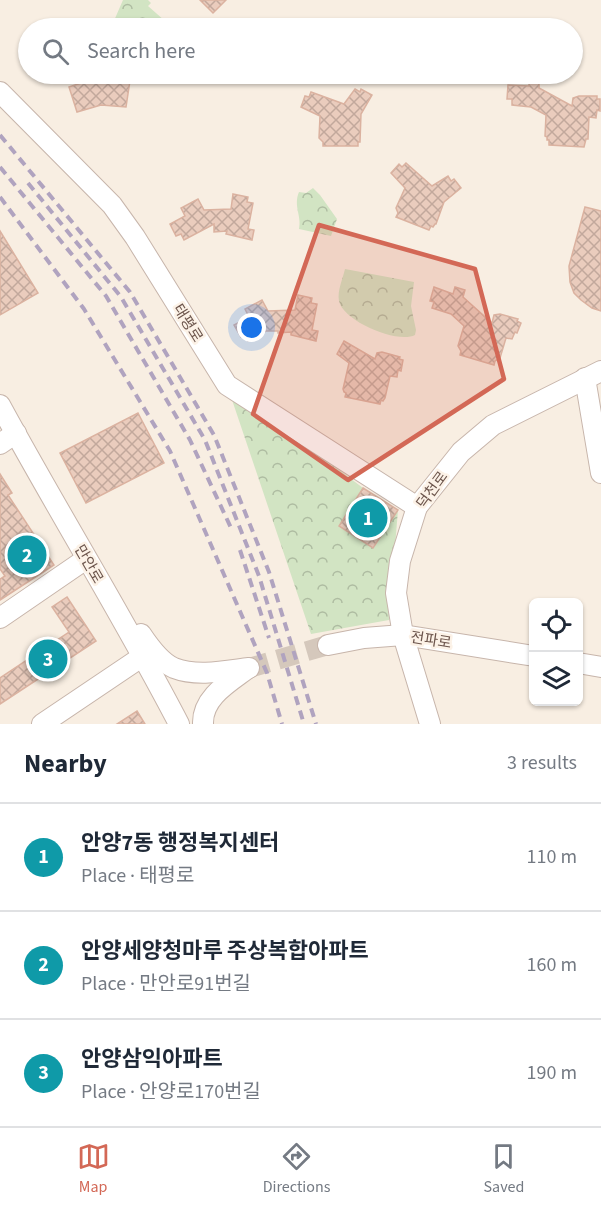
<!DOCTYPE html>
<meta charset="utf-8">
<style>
body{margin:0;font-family:"Source Sans 3","Noto Sans KR",sans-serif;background:#f6f6f7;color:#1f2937}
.controls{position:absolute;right:18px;bottom:18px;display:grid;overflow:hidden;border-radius:9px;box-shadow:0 2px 4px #0004}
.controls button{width:54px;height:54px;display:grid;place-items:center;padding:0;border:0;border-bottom:2px solid #e0e1e3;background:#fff;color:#1f2937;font:30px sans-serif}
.you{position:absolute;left:252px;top:328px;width:21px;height:21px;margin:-15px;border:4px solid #fff;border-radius:50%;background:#1a73e8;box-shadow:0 0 0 9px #1a73e833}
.badge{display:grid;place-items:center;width:39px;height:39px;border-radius:50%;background:#d36856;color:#fff;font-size:20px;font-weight:700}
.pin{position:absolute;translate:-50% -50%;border:3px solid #fff;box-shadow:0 2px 6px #0006}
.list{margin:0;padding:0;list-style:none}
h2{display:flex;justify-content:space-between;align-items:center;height:78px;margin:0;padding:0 24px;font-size:26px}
h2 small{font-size:20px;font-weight:400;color:#747a83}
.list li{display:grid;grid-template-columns:39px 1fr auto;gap:18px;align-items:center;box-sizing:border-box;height:108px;padding:0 24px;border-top:2px solid #e0e1e3}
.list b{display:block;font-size:22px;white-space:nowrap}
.list p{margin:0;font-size:20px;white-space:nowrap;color:#747a83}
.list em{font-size:20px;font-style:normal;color:#747a83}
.icon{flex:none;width:33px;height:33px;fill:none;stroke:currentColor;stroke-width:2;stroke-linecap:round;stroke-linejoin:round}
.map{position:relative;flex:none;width:601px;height:724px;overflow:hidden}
.search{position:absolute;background:#fff;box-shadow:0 2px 4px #0004;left:18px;right:18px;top:18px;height:66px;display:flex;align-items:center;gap:15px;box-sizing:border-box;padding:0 21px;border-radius:33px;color:#747a83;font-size:22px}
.sheet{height:402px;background:#fff}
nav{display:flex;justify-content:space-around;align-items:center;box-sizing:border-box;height:84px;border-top:2px solid #e0e1e3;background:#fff;font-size:16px;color:#747a83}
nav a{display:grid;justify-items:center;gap:3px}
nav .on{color:#d36856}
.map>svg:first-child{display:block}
.forest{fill:url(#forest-crowns)}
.building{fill:url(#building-cross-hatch);stroke:#dbb2a0;stroke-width:1.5}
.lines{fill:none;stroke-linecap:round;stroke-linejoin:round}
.minor-tunnel{stroke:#d5c8bc;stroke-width:20;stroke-dasharray:20 10;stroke-linecap:butt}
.minor-casing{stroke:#c7b5ab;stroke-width:22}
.minor{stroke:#fff;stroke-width:20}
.rail{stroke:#b0a3bf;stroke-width:4;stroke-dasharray:9 6;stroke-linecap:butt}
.marked{fill:#d36856;fill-opacity:0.2;stroke:#d36856;stroke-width:4.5;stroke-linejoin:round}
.labels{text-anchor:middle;stroke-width:5;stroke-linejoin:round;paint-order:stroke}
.street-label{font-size:15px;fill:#6c554c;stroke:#fcf2e7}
</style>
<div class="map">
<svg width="601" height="724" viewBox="0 0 601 724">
<defs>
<pattern id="forest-crowns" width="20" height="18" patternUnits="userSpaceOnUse" patternTransform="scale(1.5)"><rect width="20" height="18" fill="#d2e4c3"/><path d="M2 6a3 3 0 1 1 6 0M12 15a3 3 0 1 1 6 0" fill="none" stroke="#aebca1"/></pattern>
<pattern id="building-cross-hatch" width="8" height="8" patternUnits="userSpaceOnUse" patternTransform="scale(1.5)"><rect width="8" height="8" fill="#eaccbd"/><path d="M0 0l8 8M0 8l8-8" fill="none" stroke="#c2a89c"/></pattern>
</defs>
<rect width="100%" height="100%" fill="#f8eee2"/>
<!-- forest -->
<g class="forest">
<polygon points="123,0 148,0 151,3 148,6 173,28 130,28 122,24 113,23"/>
<path d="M313,188l7,7 17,24 -6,17 -32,-7c3,-13 -6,-23 0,-37l7,1z"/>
<path d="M345,269l69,13 -3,24 5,24 -1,5c-18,9 -72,-14 -76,-34 -2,-10 4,-23 6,-32z"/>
<polygon points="227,385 363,488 398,510 389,620 311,634"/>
</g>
<!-- building -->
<g class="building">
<polygon points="200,0 226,0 213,13"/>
<polygon points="77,74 131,74 126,107 101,105 77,112 69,87 81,83"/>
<polygon points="529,80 539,81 539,88 572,106 573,98 579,96 597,96 597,99 600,99 600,111 597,110 596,118 589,117 588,139 586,139 584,147 549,145 549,140 547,140 547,137 545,136 546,115 531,107 512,105 512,99 507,99 508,85 529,86"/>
<polygon points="355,89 360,92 361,89 372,95 361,114 360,142 358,142 358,146 323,146 323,142 319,138 320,116 301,107 305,96 309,97 311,92 344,104"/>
<polygon points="406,163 432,186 448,176 451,181 454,179 461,188 444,202 436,224 435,224 433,227 431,226 429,230 396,217 398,213 396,208 405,188 391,173 399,164 402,167"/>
<polygon points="233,194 248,197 247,202 253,203 248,229 254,230 252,240 226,234 227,231 214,232 214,224 184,240 181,234 176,236 170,224 185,216 181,208 198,199 204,210 231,209"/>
<polygon points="585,207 601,211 601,311 592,308 581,300 574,293 570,282 569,266"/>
<polygon points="0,231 38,293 0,315"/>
<polygon points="434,287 453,294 455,287 465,290 463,297 492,323 494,315 500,314 518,319 517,321 521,323 517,333 515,332 512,339 506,338 500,358 495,361 494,365 460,355 461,351 458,346 464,326 451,314 432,308 434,302 430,301"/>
<polygon points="298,295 312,298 311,303 317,304 312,330 318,331 316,341 291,335 291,332 278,333 278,331 266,331 248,341 245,335 241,337 234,325 249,317 245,309 262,300 268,311 295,310"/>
<polygon points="344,341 375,359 377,353 382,352 400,357 399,359 403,360 401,371 398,370 397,377 390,376 385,398 383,401 381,400 380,404 345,397 346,393 344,392 343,389 349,363 337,354"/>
<polygon points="138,413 164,463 86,503 60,453"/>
<polygon points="0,474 12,493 8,495 54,565 0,600 0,579 5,576 0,569"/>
<polygon points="363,488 398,510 373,548 339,526"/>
<polygon points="67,597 96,641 0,704 0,678 69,632 52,607"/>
<polygon points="137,711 145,724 117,724"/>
</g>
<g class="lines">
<!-- minor-tunnel -->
<polyline class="minor-tunnel" points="249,668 328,645"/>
<defs>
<g id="minor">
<polyline points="0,92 112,205 135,237 227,385 417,507"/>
<polyline points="585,378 601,473"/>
<path d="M0,405c58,107 123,211 179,319"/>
<polyline points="0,444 16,433"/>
<polyline points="0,618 86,559"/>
<path d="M141,634c8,12 19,28 33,34 23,9 51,3 75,0"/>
<polyline points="328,645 364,638 403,635 534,656"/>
<polyline points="578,663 601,667"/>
<polyline points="42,724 143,656"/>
<path d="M203,724c-1,-26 25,-41 44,-55"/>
<polyline points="430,724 403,635 396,593 400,561 417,507 461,452 493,425 601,371"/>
</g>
</defs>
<!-- minor casing -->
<use href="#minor" class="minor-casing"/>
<!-- minor -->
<use href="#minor" class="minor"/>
<!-- rail -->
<g class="rail">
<polyline points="0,135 130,292 214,435 269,572 316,724"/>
<polyline points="0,167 106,296 190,440 232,530"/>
<polyline points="28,183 121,297 205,440 259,576 304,724"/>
<polyline points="0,197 84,309 170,451 267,673 282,724"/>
<polyline points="240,550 269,638"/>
</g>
</g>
<!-- marked area -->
<path class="marked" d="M319,225l156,44 29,110 -156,101 -95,-66z"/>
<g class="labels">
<!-- street labels -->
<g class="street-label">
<text transform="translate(188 323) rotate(58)" y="5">태평로</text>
<text transform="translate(432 490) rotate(-54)" y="5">덕천로</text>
<text transform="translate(89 564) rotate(60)" y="5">만안로</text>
<text transform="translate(431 640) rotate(9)" y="5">전파로</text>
</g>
</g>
</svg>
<div class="controls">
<button><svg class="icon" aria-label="locate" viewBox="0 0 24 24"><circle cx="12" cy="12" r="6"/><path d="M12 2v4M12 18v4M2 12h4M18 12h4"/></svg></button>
<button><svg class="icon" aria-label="layers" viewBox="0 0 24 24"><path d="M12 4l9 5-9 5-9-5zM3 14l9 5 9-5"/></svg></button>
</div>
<div class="you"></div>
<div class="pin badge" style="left:368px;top:518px;background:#0f9aa8">1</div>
<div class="pin badge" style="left:27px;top:555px;background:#0f9aa8">2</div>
<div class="pin badge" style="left:48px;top:659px;background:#0f9aa8">3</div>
<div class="search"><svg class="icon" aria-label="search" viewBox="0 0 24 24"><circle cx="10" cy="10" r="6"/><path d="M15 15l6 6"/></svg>Search here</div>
</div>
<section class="sheet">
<h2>Nearby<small>3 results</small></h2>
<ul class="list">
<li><span class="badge" style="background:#0f9aa8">1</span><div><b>안양7동 행정복지센터</b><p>Place · 태평로</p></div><em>110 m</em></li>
<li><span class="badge" style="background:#0f9aa8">2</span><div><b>안양세양청마루 주상복합아파트</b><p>Place · 만안로91번길</p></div><em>160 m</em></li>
<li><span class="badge" style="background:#0f9aa8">3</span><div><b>안양삼익아파트</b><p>Place · 안양로170번길</p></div><em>190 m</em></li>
</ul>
</section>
<nav>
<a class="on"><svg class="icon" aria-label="map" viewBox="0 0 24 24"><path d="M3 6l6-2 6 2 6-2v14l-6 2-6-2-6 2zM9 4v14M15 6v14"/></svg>Map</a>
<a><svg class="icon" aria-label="directions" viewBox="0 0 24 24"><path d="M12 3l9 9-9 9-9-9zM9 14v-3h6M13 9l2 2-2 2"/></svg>Directions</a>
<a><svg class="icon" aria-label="saved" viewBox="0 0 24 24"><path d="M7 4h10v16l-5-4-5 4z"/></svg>Saved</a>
</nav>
